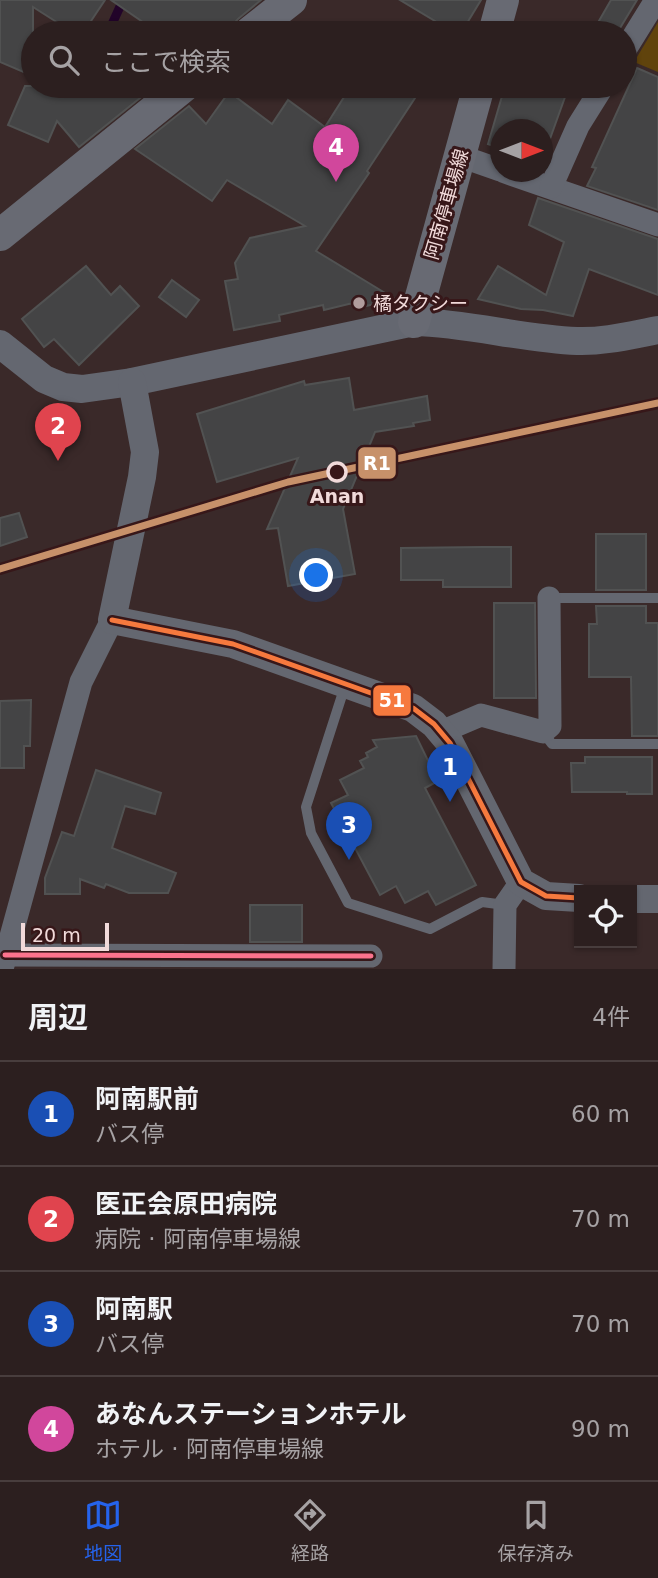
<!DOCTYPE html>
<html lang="ja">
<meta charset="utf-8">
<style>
body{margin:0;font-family:"DejaVu Sans","Noto Sans JP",sans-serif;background:#342728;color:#f1f3f6}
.controls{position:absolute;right:21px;bottom:21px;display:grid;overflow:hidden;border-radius:0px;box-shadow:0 2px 5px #0004}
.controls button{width:63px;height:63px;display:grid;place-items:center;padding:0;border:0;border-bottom:2px solid #483d3d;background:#2c1f1f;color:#f1f3f6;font:35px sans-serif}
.compass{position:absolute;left:490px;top:119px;width:63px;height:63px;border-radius:50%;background:#2c1f1f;box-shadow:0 2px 5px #0004;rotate:90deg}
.scale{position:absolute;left:21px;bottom:18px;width:88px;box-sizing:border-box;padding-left:7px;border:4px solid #f1dada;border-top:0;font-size:19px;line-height:24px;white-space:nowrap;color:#f1dada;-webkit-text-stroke:5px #371719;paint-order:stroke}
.you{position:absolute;left:317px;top:576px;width:24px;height:24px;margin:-18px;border:5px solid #fff;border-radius:50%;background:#1a73e8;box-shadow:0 0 0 10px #1a73e833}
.badge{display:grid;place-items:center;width:46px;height:46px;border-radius:50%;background:#2563eb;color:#fff;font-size:23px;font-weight:700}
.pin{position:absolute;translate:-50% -58px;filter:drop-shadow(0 2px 4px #0008)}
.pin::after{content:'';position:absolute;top:37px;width:24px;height:21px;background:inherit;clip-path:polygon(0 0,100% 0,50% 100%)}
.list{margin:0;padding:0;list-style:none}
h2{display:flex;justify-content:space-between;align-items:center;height:91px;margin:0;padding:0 28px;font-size:30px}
h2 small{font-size:23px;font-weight:400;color:#a6a2a4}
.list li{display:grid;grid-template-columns:46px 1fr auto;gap:21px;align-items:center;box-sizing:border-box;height:105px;padding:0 28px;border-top:2px solid #483d3d}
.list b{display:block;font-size:26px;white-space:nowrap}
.list p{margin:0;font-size:23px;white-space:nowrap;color:#a6a2a4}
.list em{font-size:23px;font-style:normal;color:#a6a2a4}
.icon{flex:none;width:38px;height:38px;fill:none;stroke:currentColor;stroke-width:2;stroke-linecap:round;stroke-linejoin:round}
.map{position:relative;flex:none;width:658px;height:969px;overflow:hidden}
.search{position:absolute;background:#2c1f1f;box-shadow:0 2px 5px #0004;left:21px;right:21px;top:21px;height:77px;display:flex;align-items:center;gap:18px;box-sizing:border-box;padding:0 24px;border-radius:38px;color:#a6a2a4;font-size:26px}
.sheet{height:511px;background:#2c1f1f}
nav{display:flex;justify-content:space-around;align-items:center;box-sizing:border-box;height:98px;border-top:2px solid #483d3d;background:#2c1f1f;font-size:19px;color:#a6a2a4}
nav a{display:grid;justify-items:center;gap:4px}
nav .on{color:#2563eb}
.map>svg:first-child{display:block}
.green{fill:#60430c}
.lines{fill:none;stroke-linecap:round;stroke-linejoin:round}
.stream{stroke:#220429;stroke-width:9}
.building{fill:#444445;stroke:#515252;stroke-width:2}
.service{stroke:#646770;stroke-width:10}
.minor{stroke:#646770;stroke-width:23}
.tertiary{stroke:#646770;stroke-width:28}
.secondary{stroke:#686a73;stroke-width:32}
.bus-1-casing{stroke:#371719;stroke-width:10}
.bus-2-casing{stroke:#371719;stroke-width:10}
.bus-1{stroke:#f6793e;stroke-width:5}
.bus-2{stroke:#fc738d;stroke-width:5}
.rail-1-casing{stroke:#371719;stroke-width:12}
.rail-1{stroke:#c7916a;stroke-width:7}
.poi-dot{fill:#b19c9c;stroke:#371719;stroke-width:2.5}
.stop-dot{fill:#371719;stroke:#f1dada;stroke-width:3.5}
.labels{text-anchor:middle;stroke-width:6;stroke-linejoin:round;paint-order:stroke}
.street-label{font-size:19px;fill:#f1dada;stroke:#371719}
.poi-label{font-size:19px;fill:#f1dada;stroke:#371719;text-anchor:start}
.stop-label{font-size:19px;font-weight:bold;fill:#f1dada;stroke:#371719}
.line-badge{stroke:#371719;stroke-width:2.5}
.badge-label{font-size:19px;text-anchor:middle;font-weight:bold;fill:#fff}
</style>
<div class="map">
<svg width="658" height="969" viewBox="0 0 658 969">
<rect width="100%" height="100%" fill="#3a2929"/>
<!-- green -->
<polygon class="green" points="658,22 658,72 634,62"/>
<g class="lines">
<!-- stream -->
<polyline class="stream" points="108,33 123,0"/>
</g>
<!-- building -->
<g class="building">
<polygon points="0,0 105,0 83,33 74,33 33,7 33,76 0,62"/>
<polygon points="111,0 261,0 238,19 225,33 141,33 147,25"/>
<polygon points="400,0 481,0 461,33 455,33"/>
<polygon points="611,0 637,0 617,33 592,33"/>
<polygon points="637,68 658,77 658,210 587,186 596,168 592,167"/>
<polygon points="25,86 155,86 79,147 57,121 48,142 8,125"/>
<polygon points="351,86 396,86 415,98 367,171 369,173 316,251 395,299 358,308 357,302 324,310 323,305 279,315 280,321 234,330 225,281 238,279 235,263 250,238 305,226 227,180 212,201 135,149 189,106 206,124 229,92 272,124 288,100 325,127"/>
<polygon points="505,86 569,86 542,161 542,130 500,130 500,148 488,144"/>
<polygon points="538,198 658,239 658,295 589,269 573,316 543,310 521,309 478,299 498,266 546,295 564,242 529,225"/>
<polygon points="86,266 111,295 120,286 139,306 79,365 54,339 44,347 22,319"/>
<polygon points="172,280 199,300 186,317 159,297"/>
<polygon points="349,378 354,410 427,396 430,420 413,423 414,426 375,432 343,509 355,574 288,586 278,528 267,529 298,458 217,482 197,414 304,381 305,385"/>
<polygon points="19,513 27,537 0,546 0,518"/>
<rect x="596" y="534" width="50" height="56"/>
<polygon points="481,547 511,547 511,587 443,587 443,580 401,580 401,548"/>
<polygon points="494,603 535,603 536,698 494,698"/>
<polygon points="596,606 646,606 646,623 658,623 658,736 632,736 631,677 589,677 589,624 597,624"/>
<polygon points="31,700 30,746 24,746 24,768 0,768 0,701"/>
<polygon points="416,736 438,781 425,788 476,885 436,905 428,891 405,903 396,886 380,895 331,803 348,795 340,780 364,768 360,761 368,757 366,753 377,747 373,740"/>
<polygon points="585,757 652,757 652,794 627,794 627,792 572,792 571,763 585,763"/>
<polygon points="96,770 161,793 155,814 125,806 112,848 176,873 168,893 129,893 106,884 104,888 80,879 80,894 45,894 45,878 62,832 74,836"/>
<rect x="250" y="905" width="52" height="37"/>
</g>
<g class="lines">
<!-- service -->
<g class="service">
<polyline points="549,598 658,598"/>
<polyline points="345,686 306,807 311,833 348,903 430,929 482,902 505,905"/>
<polyline points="543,732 552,744 658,744"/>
</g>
<!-- minor -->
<g class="minor">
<polyline points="625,50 656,0"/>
<polyline points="460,156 500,170"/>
<polyline points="505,172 658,225"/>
<polyline points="551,187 578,126 603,86"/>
<polyline points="441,732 481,715 543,732 550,726 549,598"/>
<polyline points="5,955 371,956"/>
<polyline points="2,969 81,682 112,620"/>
<polyline points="504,969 505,905 521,882"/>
</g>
<!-- tertiary -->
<g class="tertiary">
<path d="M0,344l44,35 19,8 19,2 50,-7 282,-60c55,1 108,17 163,19 27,1 54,-6 81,-11"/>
<polyline points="132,382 145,452 142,477 112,620 233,644 413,708 434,724 450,743 521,882 546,896 579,898"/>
<polyline points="632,899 658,899"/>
</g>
<!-- secondary -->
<g class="secondary">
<polyline points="249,33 291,0"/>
<polyline points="494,33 503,0"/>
<polyline points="0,235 184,86"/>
<polyline points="414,322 479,86"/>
</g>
<defs>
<polyline id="bus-1" points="112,620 233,644 413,708 434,724 450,743 521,882 546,896 579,898"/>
<polyline id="bus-2" points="5,955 371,956"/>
</defs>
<!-- bus-1 casing -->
<use href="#bus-1" class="bus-1-casing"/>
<!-- bus-2 casing -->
<use href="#bus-2" class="bus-2-casing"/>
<!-- bus-1 -->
<use href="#bus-1" class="bus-1"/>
<!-- bus-2 -->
<use href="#bus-2" class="bus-2"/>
<defs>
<polyline id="rail-1" points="0,569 288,482 658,403"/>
</defs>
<!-- rail-1 casing -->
<use href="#rail-1" class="rail-1-casing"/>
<!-- rail-1 -->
<use href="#rail-1" class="rail-1"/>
</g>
<!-- markers -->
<circle class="poi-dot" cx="359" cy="303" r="7"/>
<circle class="stop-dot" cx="337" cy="472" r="9"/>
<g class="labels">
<!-- street labels -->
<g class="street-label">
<text transform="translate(446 204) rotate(-74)" y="7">阿南停車場線</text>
</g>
<!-- poi labels -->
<g class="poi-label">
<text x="373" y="310">橘タクシー</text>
</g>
<!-- stop labels -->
<g class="stop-label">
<text x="337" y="503">Anan</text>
</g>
</g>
<g class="line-badge">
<rect x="357" y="446" width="40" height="34" rx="7" fill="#c7916a"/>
<rect x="372" y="684" width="40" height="33" rx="7" fill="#f6793e"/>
</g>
<g class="badge-label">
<text x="377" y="470">R1</text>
<text x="392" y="707">51</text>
</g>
</svg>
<div class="controls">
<button><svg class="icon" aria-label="locate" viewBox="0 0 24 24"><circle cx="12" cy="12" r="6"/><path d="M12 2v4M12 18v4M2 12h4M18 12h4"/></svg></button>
</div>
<svg class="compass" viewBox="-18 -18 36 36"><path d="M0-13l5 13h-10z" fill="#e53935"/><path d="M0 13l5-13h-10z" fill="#a6a2a4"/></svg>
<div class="scale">20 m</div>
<div class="you"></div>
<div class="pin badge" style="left:450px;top:802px;background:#1a4fb4">1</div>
<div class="pin badge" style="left:58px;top:461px;background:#e0444e">2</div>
<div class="pin badge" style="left:349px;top:860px;background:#1a4fb4">3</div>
<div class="pin badge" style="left:336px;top:182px;background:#d1479c">4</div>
<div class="search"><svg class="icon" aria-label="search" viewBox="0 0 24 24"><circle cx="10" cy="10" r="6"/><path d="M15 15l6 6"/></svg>ここで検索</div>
</div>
<section class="sheet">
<h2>周辺<small>4件</small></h2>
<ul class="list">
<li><span class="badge" style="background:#1a4fb4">1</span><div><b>阿南駅前</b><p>バス停</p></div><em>60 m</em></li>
<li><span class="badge" style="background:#e0444e">2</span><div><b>医正会原田病院</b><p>病院 · 阿南停車場線</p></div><em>70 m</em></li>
<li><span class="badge" style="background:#1a4fb4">3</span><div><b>阿南駅</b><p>バス停</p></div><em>70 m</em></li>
<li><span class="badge" style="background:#d1479c">4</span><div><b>あなんステーションホテル</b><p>ホテル · 阿南停車場線</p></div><em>90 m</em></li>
</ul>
</section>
<nav>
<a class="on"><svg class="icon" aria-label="map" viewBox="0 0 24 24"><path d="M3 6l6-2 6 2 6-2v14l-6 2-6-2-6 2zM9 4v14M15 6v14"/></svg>地図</a>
<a><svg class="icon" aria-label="directions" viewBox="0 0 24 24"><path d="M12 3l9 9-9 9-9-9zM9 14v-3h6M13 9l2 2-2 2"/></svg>経路</a>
<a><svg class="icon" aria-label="saved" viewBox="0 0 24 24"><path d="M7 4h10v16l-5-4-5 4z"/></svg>保存済み</a>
</nav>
